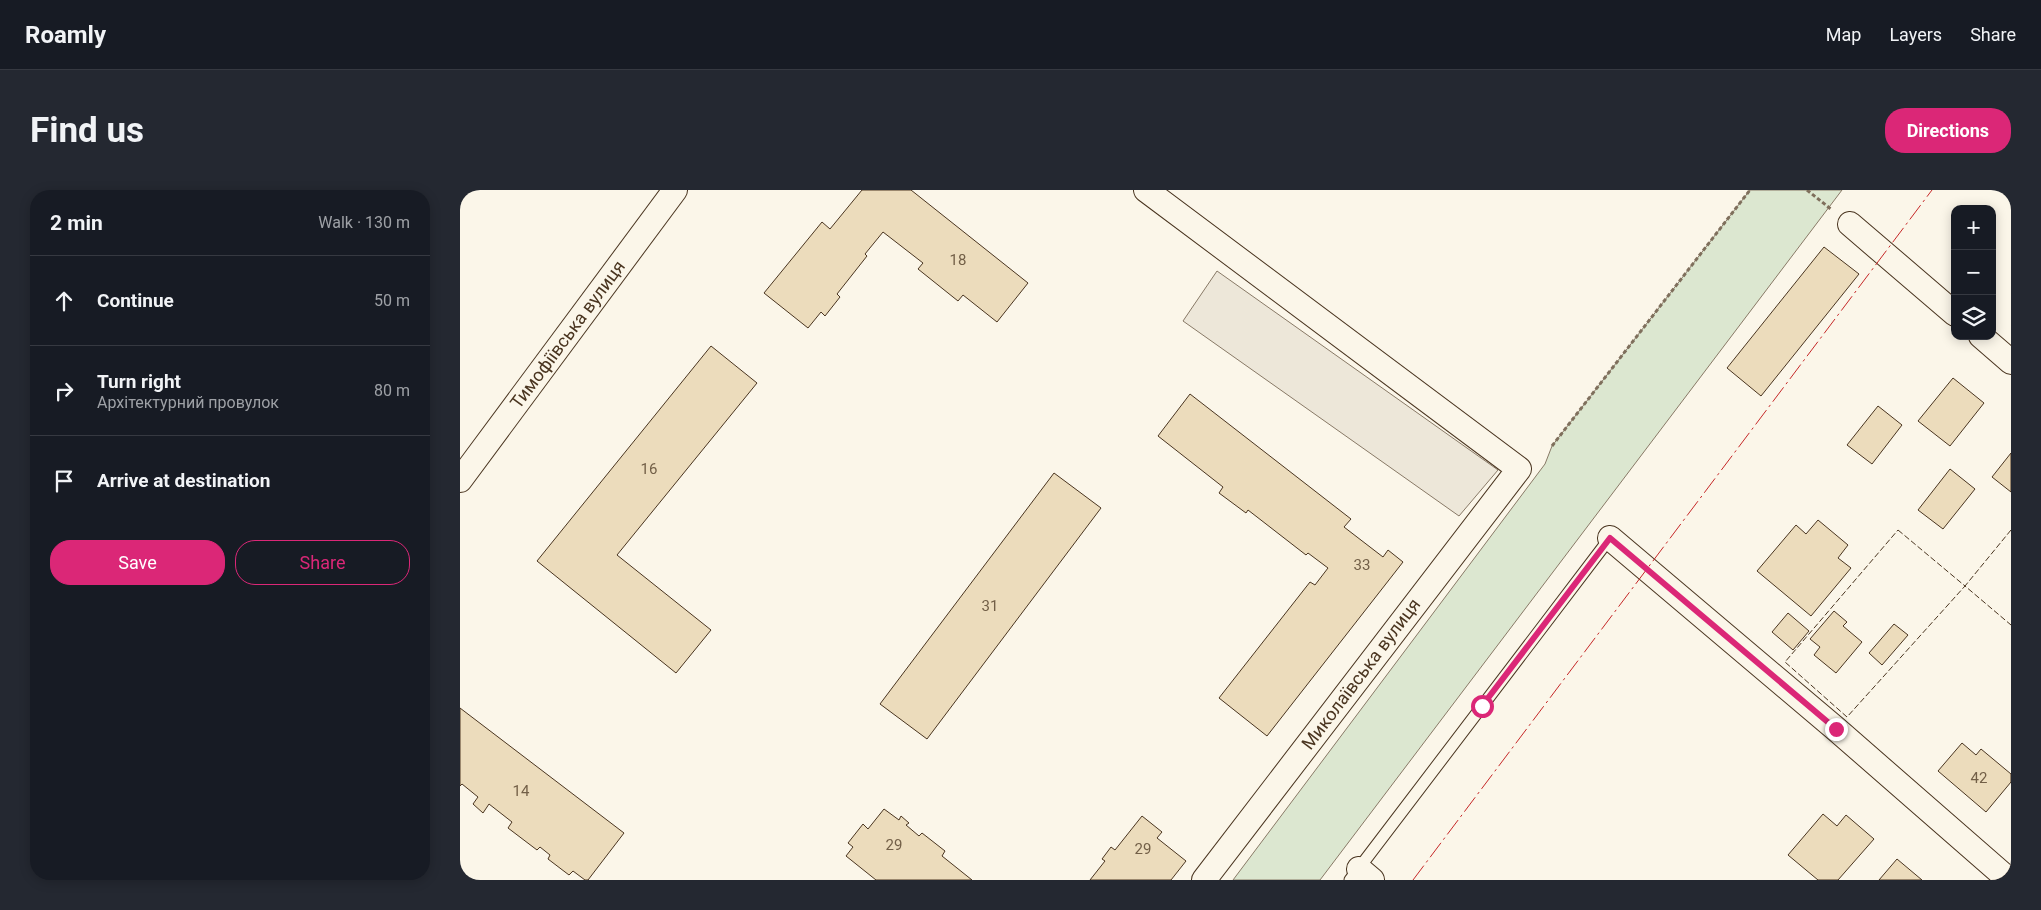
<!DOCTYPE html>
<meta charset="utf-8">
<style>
body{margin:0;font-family:Roboto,sans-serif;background:#242831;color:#f1f3f6}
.controls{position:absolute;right:15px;top:15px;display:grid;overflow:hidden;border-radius:10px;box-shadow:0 2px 12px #0003}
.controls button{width:45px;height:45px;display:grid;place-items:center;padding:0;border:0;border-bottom:1px solid #363941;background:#171b24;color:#f1f3f6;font:25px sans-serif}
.stop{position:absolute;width:15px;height:15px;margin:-11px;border:4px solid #db2777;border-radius:50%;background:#fff}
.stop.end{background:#db2777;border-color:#fff;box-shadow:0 1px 5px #0008}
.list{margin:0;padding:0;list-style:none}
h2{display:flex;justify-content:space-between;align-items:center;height:65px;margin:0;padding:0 20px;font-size:21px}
h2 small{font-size:16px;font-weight:400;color:#9ea1a6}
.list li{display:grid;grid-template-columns:32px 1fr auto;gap:15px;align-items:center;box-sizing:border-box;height:90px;padding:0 20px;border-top:1px solid #363941}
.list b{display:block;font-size:19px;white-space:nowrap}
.list p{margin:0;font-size:16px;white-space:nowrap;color:#9ea1a6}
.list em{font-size:16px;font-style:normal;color:#9ea1a6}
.actions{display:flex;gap:10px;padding:15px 20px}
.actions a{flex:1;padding:11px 0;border:1px solid #db2777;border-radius:20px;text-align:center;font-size:18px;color:#db2777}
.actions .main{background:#db2777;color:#fff}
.icon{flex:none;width:28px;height:28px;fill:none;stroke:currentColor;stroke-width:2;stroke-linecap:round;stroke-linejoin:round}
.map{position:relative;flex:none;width:1551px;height:690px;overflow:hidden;border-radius:20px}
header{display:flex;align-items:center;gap:30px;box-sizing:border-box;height:70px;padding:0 25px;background:#171b24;border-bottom:1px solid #363941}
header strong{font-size:24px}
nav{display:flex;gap:28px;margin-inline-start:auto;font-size:18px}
.intro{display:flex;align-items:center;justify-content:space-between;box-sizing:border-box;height:120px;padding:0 30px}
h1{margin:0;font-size:35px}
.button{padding:12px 22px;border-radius:20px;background:#db2777;color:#fff;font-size:18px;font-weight:700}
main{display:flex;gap:30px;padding:0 30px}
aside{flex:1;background:#171b24;border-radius:20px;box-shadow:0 2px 12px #0003}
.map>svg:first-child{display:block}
.green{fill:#dce7d0;stroke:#887966}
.parking{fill:#ede7d9;stroke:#887966}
.building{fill:#ecdcbc;stroke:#4a3520}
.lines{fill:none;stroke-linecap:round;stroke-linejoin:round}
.service-casing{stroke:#4a3520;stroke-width:13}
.minor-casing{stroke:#4a3520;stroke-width:26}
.path{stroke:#7f6f5c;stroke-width:3;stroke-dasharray:4 2.5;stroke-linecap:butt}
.service{stroke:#fbf6e9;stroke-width:11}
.minor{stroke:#fbf6e9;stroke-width:24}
.fence{stroke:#4a3520;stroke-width:1;stroke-dasharray:6 2.5;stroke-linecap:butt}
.power{stroke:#c62828;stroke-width:1;stroke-dasharray:18 4 2.5 4;stroke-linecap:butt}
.route{stroke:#db2777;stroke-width:6}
.labels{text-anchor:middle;stroke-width:4;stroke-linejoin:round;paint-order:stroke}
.number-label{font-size:15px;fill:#725f47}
.street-label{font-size:18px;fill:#4a3520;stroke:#fbf6e9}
</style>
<header>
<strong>Roamly</strong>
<nav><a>Map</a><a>Layers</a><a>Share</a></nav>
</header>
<div class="intro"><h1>Find us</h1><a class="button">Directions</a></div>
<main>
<aside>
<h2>2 min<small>Walk · 130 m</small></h2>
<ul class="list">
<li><svg class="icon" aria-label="ahead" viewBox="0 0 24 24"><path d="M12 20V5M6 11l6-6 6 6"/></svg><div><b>Continue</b></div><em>50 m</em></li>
<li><svg class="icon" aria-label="right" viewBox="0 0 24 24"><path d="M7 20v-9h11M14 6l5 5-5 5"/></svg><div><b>Turn right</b><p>Архітектурний провулок</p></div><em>80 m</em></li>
<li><svg class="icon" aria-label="arrive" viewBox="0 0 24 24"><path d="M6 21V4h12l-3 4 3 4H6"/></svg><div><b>Arrive at destination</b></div></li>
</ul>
<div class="actions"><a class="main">Save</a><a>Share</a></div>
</aside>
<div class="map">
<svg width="1551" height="690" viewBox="0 0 1551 690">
<rect width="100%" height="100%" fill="#fbf6e9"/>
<!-- green -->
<polygon class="green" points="1290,0 1382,0 860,690 773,690 1085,274 1092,256"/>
<!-- parking -->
<polygon class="parking" points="757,81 1038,280 999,326 723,131"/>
<!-- building -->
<g class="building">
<polygon points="402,0 451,0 568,93 537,132 503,105 498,111 458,79 463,73 423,42 405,64 407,66 377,104 380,107 365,126 361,122 348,138 304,103 362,32 370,39"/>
<polygon points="1364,57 1399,84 1301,206 1267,178"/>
<polygon points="251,156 297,193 157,365 251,440 216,483 77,371"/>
<polygon points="1493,188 1524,213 1490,256 1458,231"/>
<polygon points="730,204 891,329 884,337 923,367 928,360 943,372 807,546 759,508 850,392 855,395 868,378 848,363 846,365 788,320 786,323 759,303 763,297 698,246"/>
<polygon points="1418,216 1442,235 1412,274 1387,255"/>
<polygon points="1551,263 1551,302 1532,287"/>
<polygon points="1490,279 1515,299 1483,339 1458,320"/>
<polygon points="594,283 641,318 467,549 420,514"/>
<polygon points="1358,330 1388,355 1378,368 1391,378 1351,426 1297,381 1336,335 1346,344"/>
<polygon points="1374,421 1387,432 1383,436 1402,452 1376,483 1354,465 1360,457 1350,449"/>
<polygon points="1328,423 1349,441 1333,460 1312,442"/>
<polygon points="1434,434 1448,445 1422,475 1409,463"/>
<polygon points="0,518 164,643 128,690 125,690 113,681 109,685 88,669 90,665 80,657 77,660 48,638 52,632 29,614 23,623 13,614 18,607 2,594 0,596"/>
<polygon points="1502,553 1516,565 1521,559 1551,584 1551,592 1526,622 1478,581"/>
<polygon points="424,619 439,630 441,626 449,633 446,635 459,646 462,643 485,661 482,666 512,690 416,690 386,666 393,657 388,653 403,634 408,639"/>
<polygon points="1363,624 1377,636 1386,625 1414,649 1378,690 1358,690 1328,665"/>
<polygon points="682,626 702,642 697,648 726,671 711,690 630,690 645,671 642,669 651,657 655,660"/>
<polygon points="1437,669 1462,690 1419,690"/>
</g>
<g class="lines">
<defs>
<polyline id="service" points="890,690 1150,348"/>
<g id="minor">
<polyline points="686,0 1059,279 744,690"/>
<polyline points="1390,34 1495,124"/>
<polyline points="1521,146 1551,172"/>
<path id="s1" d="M0,290l215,-290"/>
<polyline points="1150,348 1376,539 1549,690"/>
<polyline points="899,679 912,690"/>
</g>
</defs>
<!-- service casing -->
<use href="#service" class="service-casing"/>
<!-- minor casing -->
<use href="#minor" class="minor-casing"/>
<!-- path -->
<g class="path">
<polyline points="1347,0 1372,20"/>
<polyline points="1092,256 1290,0"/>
</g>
<!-- service -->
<use href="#service" class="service"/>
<!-- minor -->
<use href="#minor" class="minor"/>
<!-- fence -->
<g class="fence">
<polygon points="1438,340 1505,396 1387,527 1325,472"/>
<polyline points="1551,340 1505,396 1551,435"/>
</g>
<!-- power -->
<polyline class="power" points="953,690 1472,0"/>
</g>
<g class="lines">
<!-- route -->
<polyline class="route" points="1022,516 1150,348 1376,539"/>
</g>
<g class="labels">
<!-- number labels -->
<g class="number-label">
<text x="498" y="75">18</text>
<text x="189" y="284">16</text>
<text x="902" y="380">33</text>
<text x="530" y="421">31</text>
<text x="1519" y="593">42</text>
<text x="61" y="606">14</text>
<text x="434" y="660">29</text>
<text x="683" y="664">29</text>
</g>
<!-- street labels -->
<g class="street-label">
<text dy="6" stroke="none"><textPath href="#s1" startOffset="181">Тимофіївська вулиця</textPath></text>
<text transform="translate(901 484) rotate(-53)" y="6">Миколаївська вулиця</text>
</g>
</g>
</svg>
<div class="controls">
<button>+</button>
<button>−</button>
<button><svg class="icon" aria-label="layers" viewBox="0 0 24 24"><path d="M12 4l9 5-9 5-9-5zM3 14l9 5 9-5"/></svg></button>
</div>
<div class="stop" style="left:1022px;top:516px"></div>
<div class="stop end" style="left:1376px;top:539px"></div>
</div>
</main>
